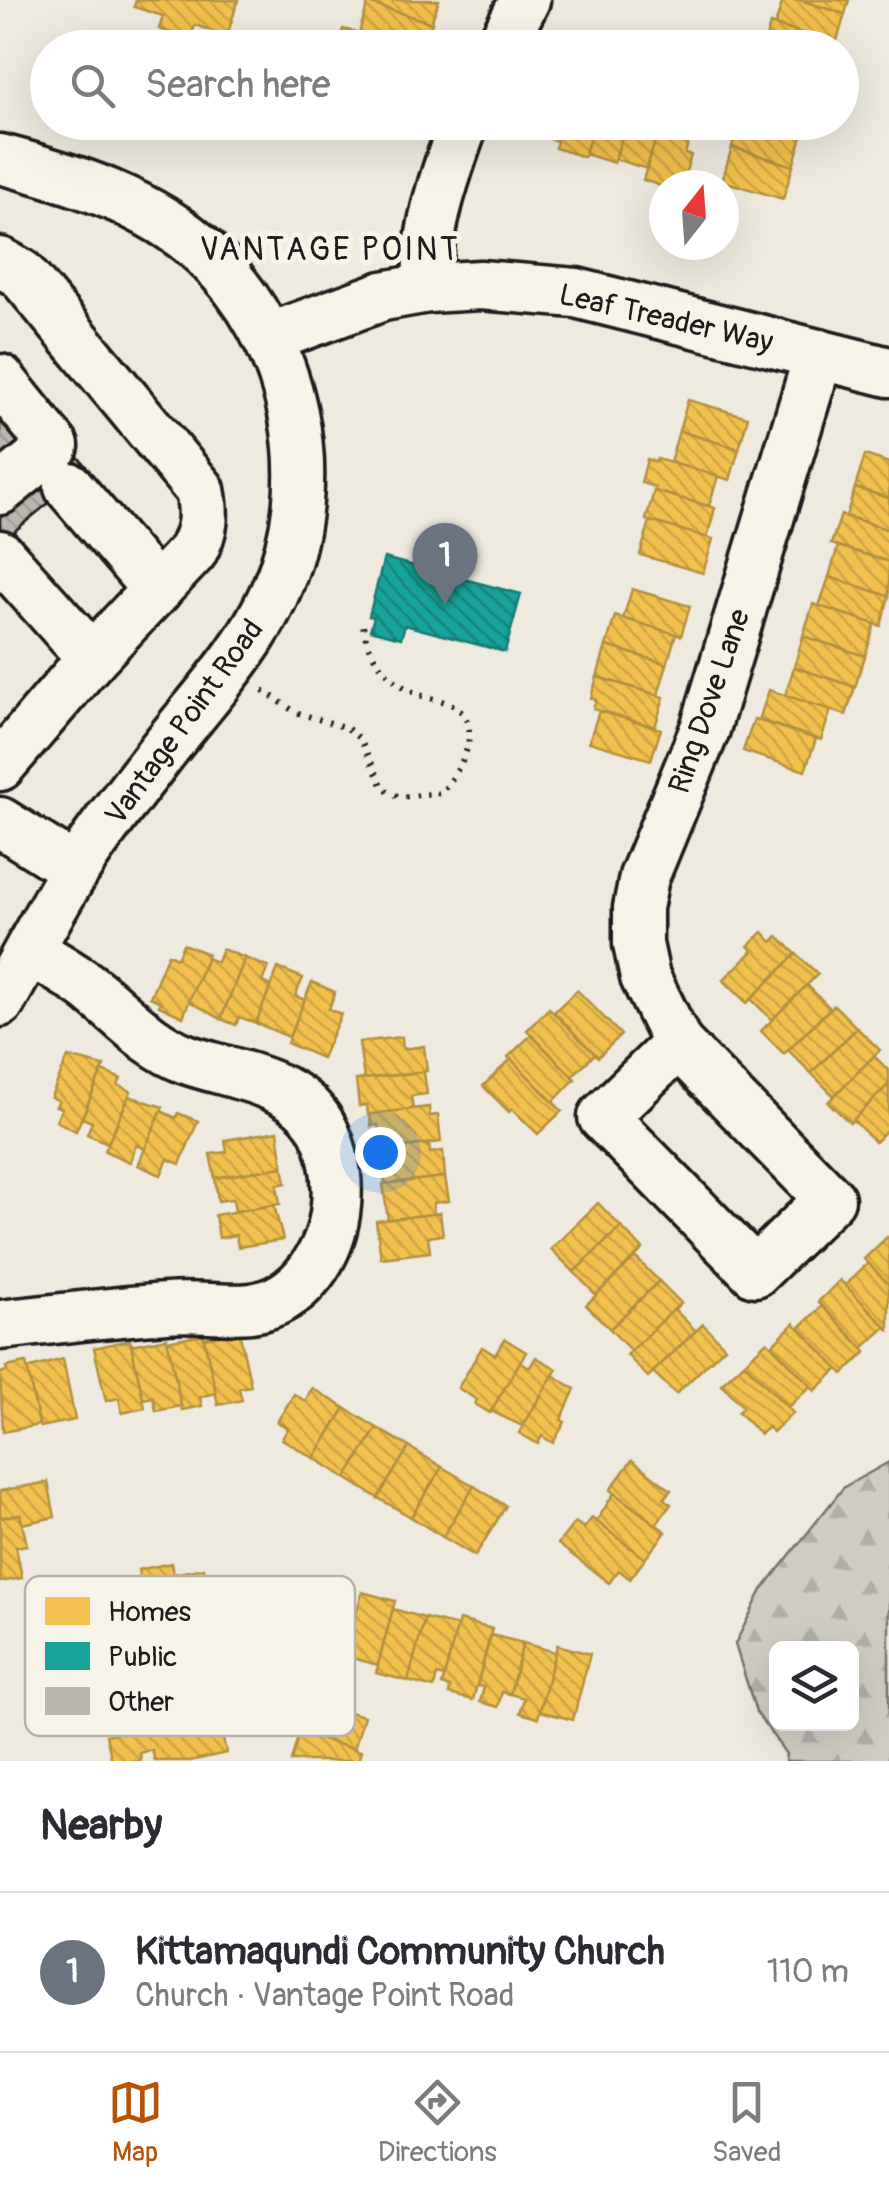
<!DOCTYPE html>
<meta charset="utf-8">
<style>
body{margin:0;font-family:Pangolin,sans-serif;background:#f2f2f3;color:#2b2b33}
.controls{position:absolute;right:30px;bottom:30px;display:grid;overflow:hidden;border-radius:15px;box-shadow:0 10px 40px #0002}
.controls button{width:90px;height:90px;display:grid;place-items:center;padding:0;border:0;border-bottom:2px solid #e1e1e2;background:#fff;color:#2b2b33;font:50px sans-serif}
.compass{position:absolute;left:649px;top:170px;width:90px;height:90px;border-radius:50%;background:#fff;box-shadow:0 10px 40px #0002;rotate:17deg}
.you{position:absolute;left:380px;top:1152px;width:35px;height:35px;margin:-25px;border:8px solid #fff;border-radius:50%;background:#1a73e8;box-shadow:0 0 0 15px #1a73e833}
.badge{display:grid;place-items:center;width:65px;height:65px;border-radius:50%;background:#b45309;color:#fff;font-size:32px;font-weight:700}
.pin{position:absolute;translate:-50% -82px;filter:drop-shadow(0 2px 5px #0008)}
.pin::after{content:'';position:absolute;top:52px;width:35px;height:30px;background:inherit;clip-path:polygon(0 0,100% 0,50% 100%)}
.list{margin:0;padding:0;list-style:none}
h2{display:flex;justify-content:space-between;align-items:center;height:130px;margin:0;padding:0 40px;font-size:42px}
h2 small{font-size:32px;font-weight:400;color:#7c7c81}
.list li{display:grid;grid-template-columns:65px 1fr auto;gap:30px;align-items:center;box-sizing:border-box;height:160px;padding:0 40px;border-top:2px solid #e1e1e2}
.list b{display:block;font-size:38px;white-space:nowrap}
.list p{margin:0;font-size:32px;white-space:nowrap;color:#7c7c81}
.list em{font-size:32px;font-style:normal;color:#7c7c81}
.icon{flex:none;width:55px;height:55px;fill:none;stroke:currentColor;stroke-width:2;stroke-linecap:round;stroke-linejoin:round}
.map{position:relative;flex:none;width:889px;height:1761px;overflow:hidden}
.search{position:absolute;background:#fff;box-shadow:0 10px 40px #0002;left:30px;right:30px;top:30px;height:110px;display:flex;align-items:center;gap:25px;box-sizing:border-box;padding:0 35px;border-radius:55px;color:#7c7c81;font-size:38px}
.sheet{height:290px;background:#fff}
nav{display:flex;justify-content:space-around;align-items:center;box-sizing:border-box;height:140px;border-top:2px solid #e1e1e2;background:#fff;font-size:28px;color:#7c7c81}
nav a{display:grid;justify-items:center;gap:5px}
nav .on{color:#b45309}
.map>svg:first-child{display:block}
.forest{fill:url(#forest-firs);stroke:#767470;stroke-width:2.5;fill-rule:evenodd}
.homes{fill:url(#homes-back-hatch);stroke:#b2903f;stroke-width:2.5}
.public{fill:url(#public-back-hatch);stroke:#187a73;stroke-width:2.5}
.building{fill:url(#building-back-hatch);stroke:#1c1c1c;stroke-width:2.5}
.lines{fill:none;stroke-linecap:round;stroke-linejoin:round}
.minor-casing{stroke:#1c1c1c;stroke-width:55}
.path{stroke:#1c1c1c;stroke-width:6;stroke-dasharray:2.5 8;stroke-linecap:butt}
.minor{stroke:#f7f3e8;stroke-width:48}
.labels{text-anchor:middle;stroke-width:10;stroke-linejoin:round;paint-order:stroke}
.street-label{font-size:30px;fill:#1c1c1c;stroke:#f7f3e8}
.neighbourhood-label{font-size:32px;letter-spacing:2.5px;fill:#1c1c1c;stroke:#f7f3e8}
.key{fill:#f7f3e8;stroke:#b5b2ab;stroke-width:2.5}
.key-label{font-size:28px;fill:#1c1c1c}
</style>
<div class="map">
<svg width="889" height="1761" viewBox="0 0 889 1761">
<defs>
<pattern id="forest-firs" width="22" height="20" patternUnits="userSpaceOnUse" patternTransform="scale(2.5)"><rect width="22" height="20" fill="#cfccc3"/><path d="M5 1l3.5 6h-7zM16 11l3.5 6h-7z" fill="#b1afa7"/></pattern>
<pattern id="homes-back-hatch" width="6" height="6" patternUnits="userSpaceOnUse" patternTransform="scale(2.5)"><rect width="6" height="6" fill="#f2c14e"/><path d="M-1 5l2 2M0 0l6 6M5-1l2 2" fill="none" stroke="#cfa544"/></pattern>
<pattern id="public-back-hatch" width="6" height="6" patternUnits="userSpaceOnUse" patternTransform="scale(2.5)"><rect width="6" height="6" fill="#17a398"/><path d="M-1 5l2 2M0 0l6 6M5-1l2 2" fill="none" stroke="#14847b"/></pattern>
<pattern id="building-back-hatch" width="6" height="6" patternUnits="userSpaceOnUse" patternTransform="scale(2.5)"><rect width="6" height="6" fill="#bab7af"/><path d="M-1 5l2 2M0 0l6 6M5-1l2 2" fill="none" stroke="#9f9d96"/></pattern>
</defs>
<rect width="100%" height="100%" fill="#eeeae0"/>
<filter id="ink" filterUnits="userSpaceOnUse"><feTurbulence type="fractalNoise" baseFrequency=".01" numOctaves="2"/><feDisplacementMap in="SourceGraphic" scale="20" xChannelSelector="R" yChannelSelector="G"/><feConvolveMatrix kernelMatrix="1 2 1 2 8 2 1 2 1" color-interpolation-filters="sRGB"/></filter>
<g filter="url(#ink)">
<!-- forest -->
<path class="forest" d="M889,1462v299h-104l1,-7 -30,-42 -21,-68 27,-54 82,-103zM852,1648v76h-76v-76z"/>
<!-- homes -->
<g class="homes">
<polygon points="136,0 238,0 227,36 195,25 190,39 159,29 163,16 134,7"/>
<polygon points="369,0 439,0 431,23 368,3"/>
<polygon points="783,0 800,0 845,14 836,44 775,25"/>
<polygon points="800,0 849,0 845,14"/>
<polygon points="368,3 432,23 424,48 403,48 359,33"/>
<polygon points="770,24 830,42 829,48 763,48"/>
<polygon points="343,29 359,33 403,48 337,48"/>
<polygon points="526,122 563,122 557,141 523,131"/>
<polygon points="563,122 595,122 584,157 555,148"/>
<polygon points="595,122 627,122 614,163 585,154"/>
<polygon points="627,122 661,122 647,169 615,159"/>
<polygon points="661,122 694,123 685,154 691,155 682,184 670,180 664,187 643,180"/>
<polygon points="739,122 768,122 803,133 793,166 732,147"/>
<polygon points="768,122 813,122 809,135"/>
<polygon points="732,147 793,166 783,199 722,181"/>
<polygon points="688,400 748,417 739,449 679,431"/>
<polygon points="679,431 739,449 730,480 670,462"/>
<polygon points="865,455 889,463 889,498 855,488"/>
<polygon points="647,459 656,462 657,459 718,476 709,506 654,491 655,487 641,483"/>
<polygon points="855,488 889,498 889,530 846,516"/>
<polygon points="654,491 715,508 707,538 646,520"/>
<polygon points="841,515 889,530 889,562 831,544"/>
<polygon points="650,521 713,539 703,573 640,555"/>
<polygon points="838,546 889,562 889,596 829,577"/>
<polygon points="829,577 889,596 881,626 819,606"/>
<polygon points="632,589 690,606 681,636 623,619"/>
<polygon points="813,604 875,624 865,656 803,636"/>
<polygon points="615,616 676,634 667,664 606,646"/>
<polygon points="803,636 865,656 855,687 794,667"/>
<polygon points="606,646 667,664 658,695 597,677"/>
<polygon points="794,667 855,687 846,715 785,696"/>
<polygon points="597,677 664,697 655,727 593,709 596,700 591,698"/>
<polygon points="769,690 831,710 821,740 759,720"/>
<polygon points="599,711 661,729 651,760 589,742"/>
<polygon points="754,719 816,739 805,771 743,751"/>
<polygon points="763,932 772,942 778,936 796,954 747,1003 723,980 753,951 748,946"/>
<polygon points="183,944 208,954 183,1017 159,1006 161,1002 150,997 168,954 177,958"/>
<polygon points="222,949 245,958 221,1019 189,1001 207,958 217,962"/>
<polygon points="796,954 818,974 772,1020 751,999"/>
<polygon points="245,958 268,967 262,982 271,986 256,1023 239,1017 236,1025 221,1019"/>
<polygon points="278,968 303,978 295,996 305,1000 289,1037 256,1023"/>
<polygon points="312,982 335,992 329,1009 341,1014 322,1058 287,1043"/>
<polygon points="807,985 830,1008 784,1054 761,1031"/>
<polygon points="577,990 621,1035 598,1057 554,1012"/>
<polygon points="834,1005 857,1028 811,1073 788,1050"/>
<polygon points="549,1008 595,1054 572,1076 527,1030"/>
<polygon points="857,1028 880,1050 834,1096 811,1073"/>
<polygon points="531,1035 575,1079 553,1102 508,1057"/>
<polygon points="402,1037 403,1049 424,1046 427,1071 364,1079 359,1042"/>
<polygon points="874,1056 889,1071 889,1084 850,1123 828,1102"/>
<polygon points="68,1057 104,1066 76,1131 56,1121 62,1108 56,1106 59,1101 51,1097"/>
<polygon points="511,1059 562,1111 538,1134 512,1109 509,1112 483,1086"/>
<polygon points="102,1071 121,1079 118,1085 131,1091 108,1143 87,1134 92,1122 82,1118"/>
<polygon points="424,1072 427,1094 411,1096 413,1109 368,1115 367,1105 359,1106 356,1080"/>
<polygon points="889,1084 889,1128 875,1142 853,1120"/>
<polygon points="129,1096 163,1107 145,1149 136,1145 130,1162 105,1151"/>
<polygon points="429,1107 430,1116 438,1115 441,1142 381,1150 378,1125 371,1126 370,1114"/>
<polygon points="161,1111 176,1118 178,1113 198,1121 180,1164 168,1159 161,1175 138,1165"/>
<polygon points="278,1131 283,1167 215,1178 210,1154 227,1152 225,1140"/>
<polygon points="429,1144 430,1153 443,1151 445,1177 385,1184 381,1150"/>
<polygon points="283,1167 286,1183 277,1185 280,1204 235,1211 233,1199 218,1201 215,1178"/>
<polygon points="445,1177 449,1201 433,1203 434,1214 388,1220 383,1184"/>
<polygon points="598,1203 621,1227 574,1272 551,1249"/>
<polygon points="274,1205 283,1240 238,1247 236,1235 219,1238 215,1215"/>
<polygon points="440,1213 443,1235 428,1237 430,1252 381,1258 376,1221"/>
<polygon points="621,1227 643,1249 596,1295 574,1272"/>
<polygon points="887,1237 889,1239 889,1285 864,1259"/>
<polygon points="635,1257 659,1281 610,1329 586,1305"/>
<polygon points="868,1263 889,1285 889,1330 845,1285"/>
<polygon points="840,1280 886,1327 863,1348 818,1302"/>
<polygon points="659,1281 681,1303 631,1351 610,1329"/>
<polygon points="822,1306 866,1352 843,1374 799,1328"/>
<polygon points="674,1309 696,1331 648,1377 627,1355"/>
<polygon points="794,1323 838,1369 815,1391 772,1345"/>
<polygon points="703,1324 725,1347 676,1394 653,1372"/>
<polygon points="239,1331 251,1386 239,1388 242,1400 218,1405 204,1338"/>
<polygon points="203,1334 216,1393 200,1397 202,1406 182,1410 167,1341"/>
<polygon points="167,1338 181,1406 156,1411 153,1397 143,1399 131,1345"/>
<polygon points="505,1339 526,1352 490,1413 475,1404 477,1400 458,1388 482,1347 495,1355"/>
<polygon points="130,1340 145,1408 122,1413 119,1398 106,1401 94,1348"/>
<polygon points="767,1341 811,1386 788,1407 744,1363"/>
<polygon points="536,1357 557,1369 522,1426 491,1411 520,1362 530,1367"/>
<polygon points="63,1359 75,1420 40,1427 27,1369"/>
<polygon points="26,1363 39,1425 3,1432 0,1373 7,1371 6,1367"/>
<polygon points="744,1363 793,1413 773,1432 768,1427 760,1434 738,1412 743,1407 721,1384"/>
<polygon points="553,1375 575,1389 561,1420 565,1422 553,1443 542,1436 538,1444 519,1433"/>
<polygon points="312,1388 345,1408 314,1458 282,1439 288,1428 277,1422 294,1394 305,1401"/>
<polygon points="345,1408 377,1428 346,1478 314,1458"/>
<polygon points="377,1428 409,1447 378,1498 346,1478"/>
<polygon points="409,1447 442,1467 411,1517 378,1498"/>
<polygon points="632,1460 671,1490 664,1499 671,1504 656,1525 610,1490"/>
<polygon points="442,1467 474,1486 443,1537 411,1517"/>
<polygon points="48,1482 55,1517 22,1524 20,1514 0,1518 0,1491"/>
<polygon points="474,1486 506,1506 475,1556 443,1537"/>
<polygon points="614,1493 666,1532 645,1559 596,1522"/>
<polygon points="20,1514 27,1545 16,1547 22,1578 0,1582 0,1518"/>
<polygon points="592,1518 645,1559 630,1579 619,1570 609,1583 558,1544 575,1522 584,1528"/>
<polygon points="171,1563 173,1574 204,1568 208,1591 145,1604 138,1570"/>
<polygon points="362,1592 395,1601 378,1665 345,1656"/>
<polygon points="393,1609 425,1618 408,1681 376,1673"/>
<polygon points="425,1618 458,1626 444,1677 437,1675 434,1688 408,1681"/>
<polygon points="459,1620 492,1629 473,1700 449,1694 450,1687 442,1685"/>
<polygon points="491,1635 523,1643 510,1694 502,1692 498,1707 480,1702 484,1687 477,1686"/>
<polygon points="523,1643 555,1652 538,1718 520,1713 524,1698 510,1694"/>
<polygon points="557,1645 590,1654 573,1720 540,1711"/>
<polygon points="305,1700 364,1716 354,1749 296,1732"/>
<polygon points="218,1713 226,1753 190,1761 155,1761 152,1750 140,1753 141,1761 112,1761 106,1735"/>
<polygon points="299,1733 361,1751 358,1761 291,1761"/>
</g>
<!-- public -->
<polygon class="public" points="384,558 521,594 505,652 405,625 401,638 370,630 374,617 369,616"/>
<!-- building -->
<polygon class="building" points="0,362 89,470 0,543"/>
<g class="lines">
<defs>
<g id="minor">
<polyline points="500,48 525,0"/>
<path d="M0,159c70,18 151,43 205,94 92,86 120,228 69,341 -27,61 -74,108 -114,160 -29,38 -60,76 -85,116 -27,43 -50,89 -75,132"/>
<path d="M0,262l21,12 179,216c5,25 4,40 -8,62l-100,106 -92,108"/>
<path d="M428,288c-4,-56 17,-113 36,-166"/>
<polyline points="268,338 383,296 428,288 480,285 576,293 889,372"/>
<polyline points="0,379 54,446 0,490"/>
<polyline points="69,487 157,590"/>
<polyline points="0,555 92,658"/>
<polyline points="0,822 75,869"/>
<polyline points="678,1044 603,1117 755,1272 830,1199 678,1044 645,977 638,944 638,908 644,877 705,729 819,354"/>
<path d="M0,1325c56,-6 111,-13 167,-17 28,-3 56,3 84,0 50,-6 81,-56 85,-103 3,-31 -4,-70 -25,-93 -29,-33 -86,-39 -125,-53 -37,-14 -62,-43 -92,-67 -19,-16 -43,-28 -64,-42"/>
</g>
</defs>
<!-- minor casing -->
<use href="#minor" class="minor-casing"/>
<!-- path -->
<path class="path" d="M263,690l32,22 52,16 13,11 24,50 15,8 42,-4c17,-19 44,-63 16,-85 -9,-7 -26,-9 -37,-13 -30,-11 -53,-40 -57,-70"/>
<!-- minor -->
<use href="#minor" class="minor"/>
</g>
</g>
<g class="labels">
<!-- street labels -->
<g class="street-label">
<text transform="translate(666 318) rotate(13)" y="10">Leaf Treader Way</text>
<text transform="translate(709 701) rotate(-71)" y="10">Ring Dove Lane</text>
<text transform="translate(184 722) rotate(-54)" y="10">Vantage Point Road</text>
</g>
<!-- neighbourhood labels -->
<g class="neighbourhood-label">
<text x="330" y="260">VANTAGE POINT</text>
</g>
</g>
<!-- legend -->
<rect x="25" y="1576" width="330" height="160" rx="15" class="key"/>
<rect x="45" y="1597" width="45" height="28" fill="#f2c14e"/>
<rect x="45" y="1642" width="45" height="28" fill="#17a398"/>
<rect x="45" y="1687" width="45" height="28" fill="#bab7af"/>
<g class="key-label">
<text x="108" y="1621">Homes</text>
<text x="108" y="1666">Public</text>
<text x="108" y="1711">Other</text>
</g>
</svg>
<div class="controls">
<button><svg class="icon" aria-label="layers" viewBox="0 0 24 24"><path d="M12 4l9 5-9 5-9-5zM3 14l9 5 9-5"/></svg></button>
</div>
<svg class="compass" viewBox="-18 -18 36 36"><path d="M0-13l5 13h-10z" fill="#e53935"/><path d="M0 13l5-13h-10z" fill="#7c7c81"/></svg>
<div class="you"></div>
<div class="pin badge" style="left:445px;top:605px;background:#6b7280">1</div>
<div class="search"><svg class="icon" aria-label="search" viewBox="0 0 24 24"><circle cx="10" cy="10" r="6"/><path d="M15 15l6 6"/></svg>Search here</div>
</div>
<section class="sheet">
<h2>Nearby<small></small></h2>
<ul class="list">
<li><span class="badge" style="background:#6b7280">1</span><div><b>Kittamaqundi Community Church</b><p>Church · Vantage Point Road</p></div><em>110 m</em></li>
</ul>
</section>
<nav>
<a class="on"><svg class="icon" aria-label="map" viewBox="0 0 24 24"><path d="M3 6l6-2 6 2 6-2v14l-6 2-6-2-6 2zM9 4v14M15 6v14"/></svg>Map</a>
<a><svg class="icon" aria-label="directions" viewBox="0 0 24 24"><path d="M12 3l9 9-9 9-9-9zM9 14v-3h6M13 9l2 2-2 2"/></svg>Directions</a>
<a><svg class="icon" aria-label="saved" viewBox="0 0 24 24"><path d="M7 4h10v16l-5-4-5 4z"/></svg>Saved</a>
</nav>
